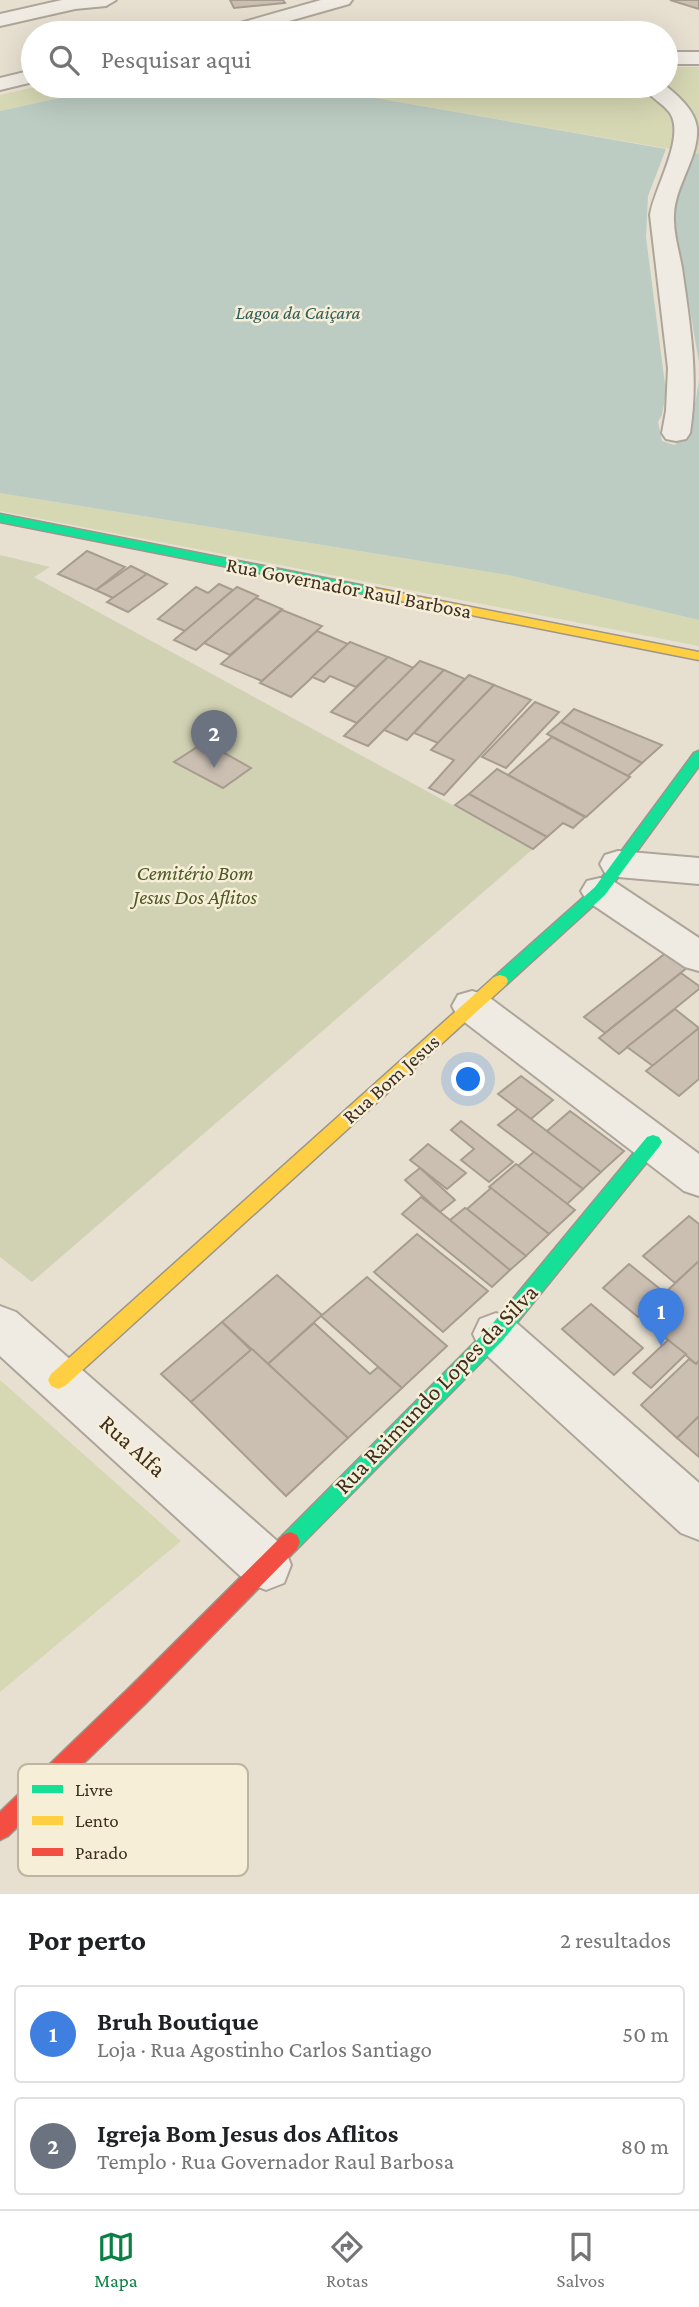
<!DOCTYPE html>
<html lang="pt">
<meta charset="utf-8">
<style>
body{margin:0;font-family:"Crimson Pro",serif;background:#f6f6f6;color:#202124}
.you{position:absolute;left:469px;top:1080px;width:24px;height:24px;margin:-18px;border:5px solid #fff;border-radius:50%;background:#1a73e8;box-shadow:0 0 0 10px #1a73e833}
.badge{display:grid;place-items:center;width:46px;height:46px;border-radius:50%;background:#0b8043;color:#fff;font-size:23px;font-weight:700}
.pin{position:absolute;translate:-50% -58px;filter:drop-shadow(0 2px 4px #0008)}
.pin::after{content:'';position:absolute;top:37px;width:24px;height:21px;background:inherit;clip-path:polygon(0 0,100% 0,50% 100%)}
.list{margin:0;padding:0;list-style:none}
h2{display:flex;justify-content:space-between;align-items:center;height:91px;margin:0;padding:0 28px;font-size:30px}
h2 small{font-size:23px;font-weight:400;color:#757577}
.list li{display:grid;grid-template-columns:46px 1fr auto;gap:21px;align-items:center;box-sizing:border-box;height:98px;margin:0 14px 14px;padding:0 14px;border:2px solid #e0e0e0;border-radius:7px}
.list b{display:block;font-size:26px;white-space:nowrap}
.list p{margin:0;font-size:23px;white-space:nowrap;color:#757577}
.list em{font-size:23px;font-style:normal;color:#757577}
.icon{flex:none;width:38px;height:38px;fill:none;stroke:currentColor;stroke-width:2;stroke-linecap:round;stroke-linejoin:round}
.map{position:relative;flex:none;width:699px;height:1894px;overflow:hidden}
.search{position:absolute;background:#fff;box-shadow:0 7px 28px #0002;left:21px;right:21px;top:21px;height:77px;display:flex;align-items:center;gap:18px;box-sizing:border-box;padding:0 24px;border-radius:38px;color:#757577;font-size:26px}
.sheet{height:315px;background:#fff}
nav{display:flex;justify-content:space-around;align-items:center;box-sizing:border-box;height:98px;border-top:2px solid #e0e0e0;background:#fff;font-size:19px;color:#757577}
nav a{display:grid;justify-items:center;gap:4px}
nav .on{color:#0b8043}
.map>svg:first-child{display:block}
.green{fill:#d6d7b3}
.cemetery{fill:#d1d1b3}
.water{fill:#bcccc2}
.building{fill:#cbbfb2;stroke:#a89c90;stroke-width:2}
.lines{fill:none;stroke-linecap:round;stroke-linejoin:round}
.street-casing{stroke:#ada599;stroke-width:4}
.fast-casing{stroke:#9c958a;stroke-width:3}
.slow-casing{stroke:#9c958a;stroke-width:3}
.jam-casing{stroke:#9c958a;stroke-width:3}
.street{fill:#efebe3;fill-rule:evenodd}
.fast{fill:#16e098;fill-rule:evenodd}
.slow{fill:#ffcf43;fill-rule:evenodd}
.jam{fill:#f24e42;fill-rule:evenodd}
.labels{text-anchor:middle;stroke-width:5;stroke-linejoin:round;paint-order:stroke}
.far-water-label{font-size:19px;font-style:italic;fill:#2f5d5a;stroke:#f7eed8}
.street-label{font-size:21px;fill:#3d2e20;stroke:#f7eed8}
.park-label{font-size:21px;font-style:italic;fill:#4d5a26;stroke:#f7eed8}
.near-street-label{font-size:24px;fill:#3d2e20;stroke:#f7eed8}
.key{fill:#f7eed8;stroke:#bfb4a1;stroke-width:2}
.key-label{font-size:19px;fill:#3d2e20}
</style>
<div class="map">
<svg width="699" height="1894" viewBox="0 0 699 1894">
<rect width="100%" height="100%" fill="#e7e0d1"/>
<!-- green -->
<g class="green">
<polygon points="666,67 699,67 699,154 370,97 337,86 666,86"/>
<polygon points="39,86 114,86 0,111 0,95"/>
<polygon points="0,493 508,575 699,620 699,646 0,511"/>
<polygon points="0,1380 181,1541 0,1692"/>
</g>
<!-- cemetery -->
<polygon class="cemetery" points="0,555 50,567 34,577 533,849 32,1282 0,1257"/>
<!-- water -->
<g class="water">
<polygon points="114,86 337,86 370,97 666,149 648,196 646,237 666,392 662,415 658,422 662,441 674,445 690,435 699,380 699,620 508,575 0,493 0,111"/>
<polygon points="688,151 699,154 699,363 674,216"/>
</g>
<!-- building -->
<g class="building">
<polygon points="230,0 283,0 285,3 234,8"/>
<polygon points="670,0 699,0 699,9"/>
<polygon points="87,551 125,567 96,590 58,574"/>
<polygon points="131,566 147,574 113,598 96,590"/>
<polygon points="147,574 167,584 128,612 107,602"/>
<polygon points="219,584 233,590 185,631 158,619 196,587 208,593"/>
<polygon points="237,587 258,596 196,650 174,640"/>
<polygon points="256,598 282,609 230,655 204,643"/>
<polygon points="282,610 322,626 262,681 221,664"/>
<polygon points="317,631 348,644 291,697 260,683"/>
<polygon points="350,642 388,657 356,687 330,676 324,682 312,677"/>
<polygon points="388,657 414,668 357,723 331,712"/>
<polygon points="420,661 444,670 368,746 344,736"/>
<polygon points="444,670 465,679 407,740 384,730"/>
<polygon points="469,675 494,685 438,743 414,733"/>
<polygon points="494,685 531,700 444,795 429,788 454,760 431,750"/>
<polygon points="535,702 559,712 506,768 482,757"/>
<polygon points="574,709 662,745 642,763 561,722"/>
<polygon points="561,722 642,763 628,776 547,734"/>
<polygon points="552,737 630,777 586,817 508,775"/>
<polygon points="205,742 251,768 223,788 174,762"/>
<polygon points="497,769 585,817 573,828 563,823 547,837 469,794"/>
<polygon points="469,794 547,837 533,849 455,805"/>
<polygon points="667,952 688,967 605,1033 584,1017"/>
<polygon points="681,973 699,986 699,989 619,1054 599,1038"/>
<polygon points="675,1009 699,1028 653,1066 627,1047"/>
<polygon points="699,1028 699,1079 679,1096 646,1071"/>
<polygon points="521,1076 553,1100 531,1119 498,1094"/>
<polygon points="518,1109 531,1119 601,1172 583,1189 498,1125"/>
<polygon points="570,1111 624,1151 601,1172 547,1131"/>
<polygon points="461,1121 513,1162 489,1182 461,1160 474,1149 451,1130"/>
<polygon points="428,1144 466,1173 447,1189 410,1160"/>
<polygon points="534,1152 583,1189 567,1204 518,1166"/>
<polygon points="516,1164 575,1210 549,1234 489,1187"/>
<polygon points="420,1168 455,1200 440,1212 405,1180"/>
<polygon points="491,1188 549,1234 526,1256 467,1209"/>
<polygon points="421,1197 450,1220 510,1270 492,1287 402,1214"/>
<polygon points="465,1208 467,1209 526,1256 510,1270 450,1220"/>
<polygon points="689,1216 699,1224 699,1261 675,1283 643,1256"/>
<polygon points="417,1234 488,1291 443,1332 374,1272"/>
<polygon points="699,1261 699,1361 696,1364 640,1316"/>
<polygon points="629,1264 665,1293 638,1317 603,1288"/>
<polygon points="277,1275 322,1315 268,1364 222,1322"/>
<polygon points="367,1277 447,1346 402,1388 321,1316"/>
<polygon points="591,1304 643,1348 614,1375 562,1329"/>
<polygon points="222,1322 251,1350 191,1402 161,1374"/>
<polygon points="314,1323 370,1374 378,1367 402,1388 348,1438 268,1364"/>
<polygon points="668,1340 686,1354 651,1388 633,1373"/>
<polygon points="252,1349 348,1438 286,1496 191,1402"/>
<polygon points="689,1359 696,1364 699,1361 699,1416 677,1438 641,1405"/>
<polygon points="699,1416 699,1457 677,1438"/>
</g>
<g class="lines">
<defs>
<g id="street">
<polygon points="62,0 116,0 106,6 75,9 0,26 0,14"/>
<polygon points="321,0 352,0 349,4 247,33 216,33 219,29"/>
<rect x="666" y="52" width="33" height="12"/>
<polygon points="33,70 33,82 0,90 0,78"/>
<path d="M643,86h23c12,10 29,24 31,42 2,30 -22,57 -23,87 -1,18 5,36 8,53 8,56 17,109 8,165l-4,6 -10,2 -10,-2 -4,-6 4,-22 2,-43 -18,-153c4,-27 36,-78 20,-102 -7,-10 -21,-16 -27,-27z"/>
<polygon points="618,851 699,858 699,884 618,877 605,873 600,864 605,855"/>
<polygon points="600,878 613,881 699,938 699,971 685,967 587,901 581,891 587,881"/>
<polygon points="472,991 486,995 699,1154 699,1196 684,1191 458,1017 452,1006 458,995"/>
<polygon points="0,1306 16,1312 284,1547 291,1565 284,1583 266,1590 248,1583 0,1356"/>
<polygon points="496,1313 512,1319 699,1483 699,1540 681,1533 480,1349 473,1334 480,1319"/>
</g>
<g id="fast">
<polygon points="0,514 370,587 376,591 370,595 0,522"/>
<polygon points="699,751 699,766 605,895 506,985 494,985 492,981 494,977 595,887 694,753"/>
<polygon points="653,1135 659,1137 662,1142 659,1147 503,1340 297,1549 290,1552 283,1549 280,1542 283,1535 489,1328 647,1137"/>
</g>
<g id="slow">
<polygon points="370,587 699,652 699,660 365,594 365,588"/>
<polygon points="500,975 506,977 508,981 506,985 65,1386 58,1389 51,1386 48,1380 51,1374 494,977"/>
</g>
<polygon id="jam" points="290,1532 297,1535 300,1542 297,1549 145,1704 8,1836 0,1840 0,1812 129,1688 283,1535"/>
</defs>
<!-- street casing -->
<use href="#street" class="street-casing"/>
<!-- fast casing -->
<use href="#fast" class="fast-casing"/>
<!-- slow casing -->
<use href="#slow" class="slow-casing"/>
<!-- jam casing -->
<use href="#jam" class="jam-casing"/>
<!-- street -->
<use href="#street" class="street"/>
<!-- fast -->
<use href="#fast" class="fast"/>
<!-- slow -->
<use href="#slow" class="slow"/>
<!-- jam -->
<use href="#jam" class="jam"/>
</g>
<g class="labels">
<!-- far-water labels -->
<g class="far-water-label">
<text x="298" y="319">Lagoa da Caiçara</text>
</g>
<!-- street labels -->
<g class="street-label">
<text transform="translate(349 588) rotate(11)" y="7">Rua Governador Raul Barbosa</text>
<text transform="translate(391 1079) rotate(-42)" y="7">Rua Bom Jesus</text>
</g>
<!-- park labels -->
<g class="park-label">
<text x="195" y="880">Cemitério Bom<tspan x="195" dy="24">Jesus Dos Aflitos</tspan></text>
</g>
<!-- near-street labels -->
<g class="near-street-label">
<text transform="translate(436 1389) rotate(-46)" y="8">Rua Raimundo Lopes da Silva</text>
<text transform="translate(133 1446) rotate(42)" y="8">Rua Alfa</text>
</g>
</g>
<!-- legend -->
<rect x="18" y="1764" width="230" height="112" rx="10" class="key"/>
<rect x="32" y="1785" width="31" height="8" fill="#16e098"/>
<rect x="32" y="1816" width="31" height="9" fill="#ffcf43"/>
<rect x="32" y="1848" width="31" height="8" fill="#f24e42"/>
<g class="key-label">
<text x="75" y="1796">Livre</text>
<text x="75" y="1827">Lento</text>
<text x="75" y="1859">Parado</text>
</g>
</svg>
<div class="you"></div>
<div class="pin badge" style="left:661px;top:1346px;background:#3f7fe0">1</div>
<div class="pin badge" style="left:214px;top:768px;background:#6b7280">2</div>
<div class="search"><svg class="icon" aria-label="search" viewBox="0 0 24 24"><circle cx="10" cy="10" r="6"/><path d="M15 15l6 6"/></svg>Pesquisar aqui</div>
</div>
<section class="sheet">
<h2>Por perto<small>2 resultados</small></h2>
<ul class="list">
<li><span class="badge" style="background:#3f7fe0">1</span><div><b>Bruh Boutique</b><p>Loja · Rua Agostinho Carlos Santiago</p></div><em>50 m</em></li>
<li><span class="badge" style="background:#6b7280">2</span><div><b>Igreja Bom Jesus dos Aflitos</b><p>Templo · Rua Governador Raul Barbosa</p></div><em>80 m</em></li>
</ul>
</section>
<nav>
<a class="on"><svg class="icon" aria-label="map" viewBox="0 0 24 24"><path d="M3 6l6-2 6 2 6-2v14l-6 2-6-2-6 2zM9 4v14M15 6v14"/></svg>Mapa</a>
<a><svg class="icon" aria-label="directions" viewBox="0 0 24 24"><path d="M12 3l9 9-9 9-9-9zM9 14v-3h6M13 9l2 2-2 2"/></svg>Rotas</a>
<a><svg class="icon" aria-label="saved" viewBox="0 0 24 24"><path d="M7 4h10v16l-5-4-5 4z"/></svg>Salvos</a>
</nav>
